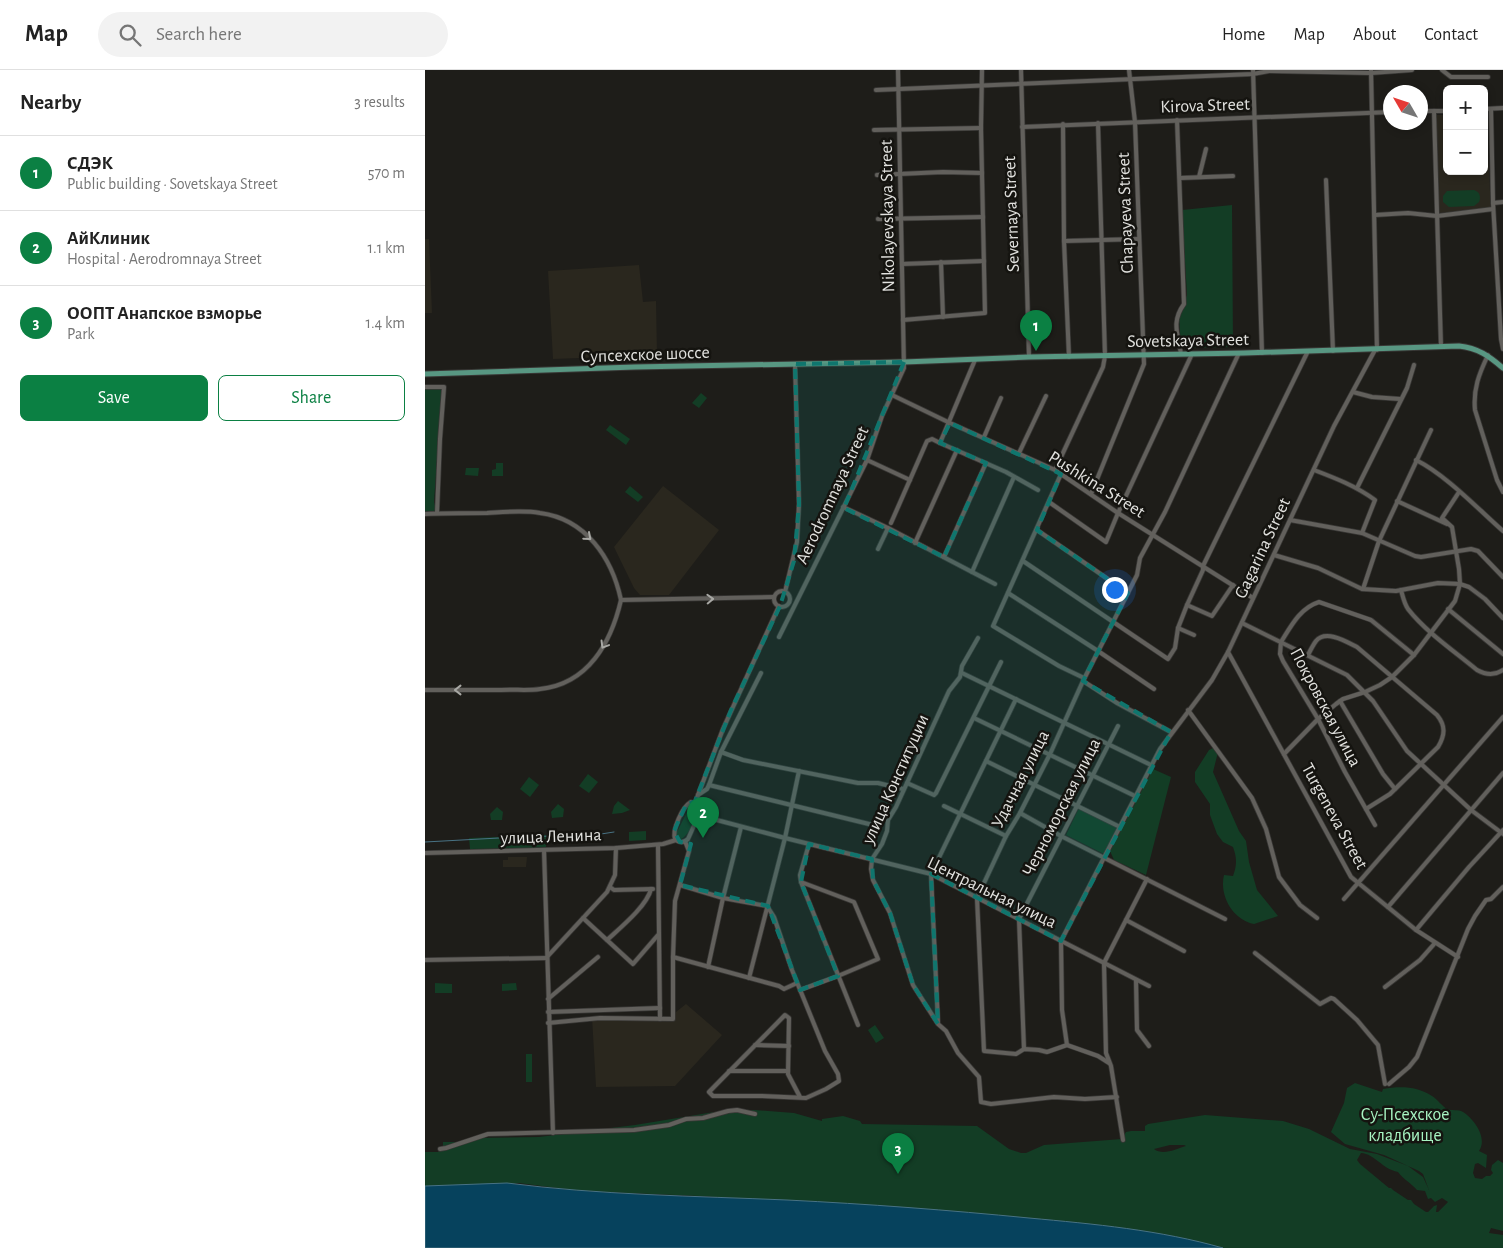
<!DOCTYPE html>
<meta charset="utf-8">
<style>
body{margin:0;font-family:"Alegreya Sans",sans-serif;background:#f2f2f2;color:#222}
.controls{position:absolute;right:15px;top:15px;display:grid;overflow:hidden;border-radius:8px;box-shadow:0 2px 8px #0003}
.controls button{width:45px;height:45px;display:grid;place-items:center;padding:0;border:0;border-bottom:1px solid #e0e0e0;background:#fff;color:#222;font:25px sans-serif}
.compass{position:absolute;left:958px;top:15px;width:45px;height:45px;border-radius:50%;background:#fff;box-shadow:0 2px 8px #0003;rotate:309deg}
.you{position:absolute;left:689px;top:519px;width:18px;height:18px;margin:-12px;border:4px solid #fff;border-radius:50%;background:#1a73e8;box-shadow:0 0 0 8px #1a73e833}
.badge{display:grid;place-items:center;width:32px;height:32px;border-radius:50%;background:#0b8043;color:#fff;font-size:16px;font-weight:700}
.pin{position:absolute;translate:-50% -41px;filter:drop-shadow(0 1px 2px #0008)}
.pin::after{content:'';position:absolute;top:26px;width:18px;height:15px;background:inherit;clip-path:polygon(0 0,100% 0,50% 100%)}
.list{margin:0;padding:0;list-style:none}
h2{display:flex;justify-content:space-between;align-items:center;height:65px;margin:0;padding:0 20px;font-size:21px}
h2 small{font-size:16px;font-weight:400;color:#767676}
.list li{display:grid;grid-template-columns:32px 1fr auto;gap:15px;align-items:center;box-sizing:border-box;height:75px;padding:0 20px;border-top:1px solid #e0e0e0}
.list b{display:block;font-size:19px;white-space:nowrap}
.list p{margin:0;font-size:16px;white-space:nowrap;color:#767676}
.list em{font-size:16px;font-style:normal;color:#767676}
.actions{display:flex;gap:10px;padding:15px 20px}
.actions a{flex:1;padding:11px 0;border:1px solid #0b8043;border-radius:8px;text-align:center;font-size:18px;color:#0b8043}
.actions .main{background:#0b8043;color:#fff}
.icon{flex:none;width:28px;height:28px;fill:none;stroke:currentColor;stroke-width:2;stroke-linecap:round;stroke-linejoin:round}
.map{position:relative;flex:none;width:1078px;height:1178px;overflow:hidden}
header{display:flex;align-items:center;gap:30px;box-sizing:border-box;height:70px;padding:0 25px;background:#fff;border-bottom:1px solid #e0e0e0}
header strong{font-size:24px}
nav{display:flex;gap:28px;margin-inline-start:auto;font-size:18px}
.search{width:350px;height:45px;background:#f2f2f2;display:flex;align-items:center;gap:12px;box-sizing:border-box;padding:0 18px;border-radius:28px;color:#767676;font-size:19px}
main{display:flex}
aside{flex:1;background:#fff}
.map>svg:first-child{display:block}
.built{fill:#2a271e}
.green{fill:#133d25;fill-rule:evenodd}
.water{fill:#06425d;stroke:#487284}
.lines{fill:none;stroke-linecap:round;stroke-linejoin:round}
.stream{stroke:#487284;stroke-width:1}
.minor-casing{stroke:#383735;stroke-width:5.5}
.major-casing{stroke:#383735;stroke-width:7}
.minor{stroke:#62605c;stroke-width:4}
.major{stroke:#589782;stroke-width:5}
.oneway{stroke:#a8a8a4}
.marked{fill:#0f766e;fill-opacity:0.2;stroke:#0f766e;stroke-width:4;stroke-dasharray:10 6;stroke-linejoin:round}
.labels{text-anchor:middle;stroke-width:5;stroke-linejoin:round;paint-order:stroke}
.street-label{font-size:18px;fill:#e2e2df;stroke:#151410}
.park-label{font-size:18px;fill:#a7f4c2;stroke:#151410}
</style>
<header>
<strong>Map</strong>
<div class="search"><svg class="icon" aria-label="search" viewBox="0 0 24 24"><circle cx="10" cy="10" r="6"/><path d="M15 15l6 6"/></svg>Search here</div>
<nav><a>Home</a><a>Map</a><a>About</a><a>Contact</a></nav>
</header>
<main>
<aside>
<h2>Nearby<small>3 results</small></h2>
<ul class="list">
<li><span class="badge">1</span><div><b>СДЭК</b><p>Public building · Sovetskaya Street</p></div><em>570 m</em></li>
<li><span class="badge">2</span><div><b>АйКлиник</b><p>Hospital · Aerodromnaya Street</p></div><em>1.1 km</em></li>
<li><span class="badge">3</span><div><b>ООПТ Анапское взморье</b><p>Park</p></div><em>1.4 km</em></li>
</ul>
<div class="actions"><a class="main">Save</a><a>Share</a></div>
</aside>
<div class="map">
<svg width="1078" height="1178" viewBox="0 0 1078 1178">
<rect width="100%" height="100%" fill="#1e1d19"/>
<!-- built -->
<g class="built">
<polygon points="1011,45 1022,45 1022,101 1059,101 1059,66 1062,66 1066,140 1014,143"/>
<polygon points="0,169 4,169 7,243 0,243"/>
<polygon points="214,195 218,232 231,231 232,285 128,289 123,201"/>
<polygon points="238,416 294,460 244,525 215,525 209,518 189,477"/>
<polygon points="83,787 102,787 101,797 78,797 78,790 83,790"/>
<polygon points="261,934 297,965 250,1016 171,1017 167,947 246,946"/>
</g>
<!-- green -->
<g class="green">
<path d="M1049,120c6,2 7,7 5,12l-5,4 -25,1 -6,-5v-6l4,-5z"/>
<polygon points="807,135 808,277 756,278 754,246 762,225 757,140"/>
<polygon points="17,318 9,432 11,439 9,441 0,442 0,319"/>
<polygon points="276,323 282,328 274,338 267,333"/>
<polygon points="185,355 205,369 201,375 181,360"/>
<polygon points="71,393 78,393 78,406 67,406 67,400 71,399"/>
<polygon points="41,398 54,398 53,406 40,405"/>
<polygon points="205,416 218,427 213,432 200,422"/>
<path d="M788,678l5,4 -5,20 26,59 7,10 3,21 8,28 21,26 -24,8c-21,-4 -35,-28 -30,-49l9,1c4,-11 4,-18 0,-29l-10,-5 -6,-8 -7,-19v-11l-15,-22v-10l14,-22z"/>
<polygon points="728,699 746,707 721,805 689,790 685,781"/>
<polygon points="163,704 173,712 164,723 154,716"/>
<polygon points="104,707 114,715 105,727 95,719"/>
<polygon points="193,731 205,740 197,743 187,744 189,736"/>
<polygon points="133,734 139,739 138,747 127,748 126,742"/>
<path d="M265,736l6,1c2,8 -7,29 -15,32l-4,-2v-5z"/>
<polygon points="72,737 78,742 77,750 66,750 65,744"/>
<polygon points="654,738 694,757 681,785 641,765"/>
<polygon points="221,761 221,770 204,771 204,762"/>
<polygon points="121,765 121,778 45,779 44,768"/>
<polygon points="10,913 27,914 27,923 10,923"/>
<polygon points="91,913 92,920 77,921 77,914"/>
<polygon points="450,955 459,968 451,973 443,960"/>
<rect x="101" y="984" width="6" height="28"/>
<path d="M930,1013l27,9 1,-3c17,-3 34,-3 49,7 6,4 10,10 15,13 5,2 11,0 16,3 11,7 25,26 16,39l8,4 -1,13 -8,-5 -3,1 -2,9 2,5 7,1 4,-3h4l3,-3 -2,-3 1,-5 6,-5 5,3v68l-12,-3 -2,5 14,2v13h-286l-313,-40 -205,-12 -119,-5 -61,-8 -44,5 -50,1v-37h13l5,-4v-6h28l1,-4 67,-1 96,-12 79,-13 40,-2 40,3 28,8v-2l21,-3 17,5 2,3 115,2 32,23 12,4h5l18,-8 78,-6 4,-7 5,-1h14v-5l3,-2 57,-9 78,6 26,8 41,20 27,5 31,12 15,11 6,13 -6,-16 -4,-3 -35,-16 -39,-11 -14,-12 13,-29 3,-15zM745,1075h14l2,1c-10,3 -23,10 -32,3zM936,1083c14,1 21,16 37,19 5,7 13,11 19,18l8,1 3,8 3,-1 4,4 7,-4 6,4 -10,10h-2l1,-7 -3,1 -6,6h-2l-12,-8 -3,-4h-3l-15,-10 -2,-2h-2l-29,-24 -3,-4z"/>
</g>
<!-- water -->
<path class="water" d="M82,1113c93,12 187,13 280,17 81,4 161,10 242,18 65,6 131,12 194,30h-798v-62z"/>
<g class="lines">
<!-- stream -->
<g class="stream">
<polyline points="77,768 176,764 189,762"/>
<polyline points="0,772 74,768"/>
</g>
<defs>
<g id="minor">
<polyline points="596,0 604,287"/>
<polyline points="828,0 837,283"/>
<polyline points="946,0 952,280"/>
<polyline points="1017,0 1026,7 1063,7"/>
<polyline points="451,20 828,4 844,1 946,3 987,0"/>
<polyline points="1059,39 1078,38"/>
<polyline points="1066,39 1068,133 1076,269 1078,279"/>
<polyline points="996,41 1022,41"/>
<polyline points="1009,41 1016,277"/>
<path d="M752,50l7,184c-13,18 -6,30 -3,50"/>
<polyline points="638,54 639,171 644,287"/>
<polyline points="597,57 966,42"/>
<polyline points="449,60 556,58"/>
<polyline points="452,105 518,102 557,103"/>
<polyline points="774,107 781,79"/>
<polyline points="755,108 808,106"/>
<polyline points="901,110 908,281"/>
<polyline points="1068,133 1078,132"/>
<polyline points="950,145 983,143 1012,146 1068,139"/>
<polyline points="453,149 558,147"/>
<polyline points="639,171 714,169"/>
<polyline points="516,192 518,247"/>
<polyline points="477,194 559,191"/>
<polyline points="478,250 560,243 556,58 557,0"/>
<path d="M1063,285c-9,19 -15,34 -13,55l22,70 6,12"/>
<polyline points="0,317 19,317 15,369 12,443"/>
<polyline points="928,322 947,327 975,329"/>
<polyline points="467,325 525,353 630,400 693,443 828,528"/>
<polyline points="559,367 576,328"/>
<polyline points="515,373 581,402 613,420"/>
<polyline points="594,383 621,326"/>
<polyline points="442,390 485,410"/>
<path d="M991,390c30,15 61,48 87,71"/>
<polyline points="630,400 678,297 680,286 673,53"/>
<path d="M889,400c21,8 42,16 61,30l-13,33"/>
<polyline points="636,404 568,556 634,596 659,608"/>
<polyline points="932,418 982,318 989,295"/>
<polyline points="666,424 719,294 710,52 704,0"/>
<polyline points="972,431 1022,454"/>
<polyline points="624,432 681,472 693,443 767,284"/>
<polyline points="418,437 463,458 570,514"/>
<path d="M0,444c20,-1 41,-1 62,-1 17,-1 36,-3 53,0 46,6 72,45 81,87l153,-3"/>
<polyline points="865,450 937,463 990,486 996,487 1046,479 1053,481 1078,507"/>
<polyline points="466,453 502,371 507,369 515,373 550,290"/>
<polyline points="612,460 703,523"/>
<polyline points="490,473 532,380"/>
<polyline points="453,479 463,458"/>
<polyline points="849,485 893,498 937,519 971,521 1013,513 1035,514 1044,517 1060,529 1078,548"/>
<polyline points="519,487 561,393"/>
<polyline points="598,491 743,589 750,578 753,558 762,535"/>
<polyline points="547,502 589,407"/>
<polyline points="808,515 787,546 762,535 778,500 778,496 883,281"/>
<polyline points="938,519 954,471 1006,360"/>
<path d="M976,520c2,7 3,13 7,19 18,23 46,42 69,61 9,5 17,6 26,0"/>
<circle cx="357" cy="529" r="8"/>
<polyline points="360,522 372,472 374,434 370,294"/>
<polyline points="583,523 673,581 729,619"/>
<polyline points="1023,539 1078,584"/>
<polyline points="817,553 922,605 948,631 982,681 1046,740 1078,764"/>
<polyline points="753,558 769,565"/>
<polyline points="354,567 442,390 457,346 479,298 473,0"/>
<polyline points="553,568 537,596 535,607 524,621 471,737 463,750 462,761 457,774 447,789 446,799 448,810 465,843 488,915 513,954 521,961 533,983 554,1007 556,1032 566,1034 629,1027 660,1029 692,1027"/>
<polyline points="803,582 926,807 991,860 1033,887"/>
<path d="M883,585c2,-4 5,-10 8,-14 10,-12 31,1 41,6l80,68c9,11 8,20 1,32l-48,47 -24,15"/>
<polyline points="537,603 726,695"/>
<polyline points="658,611 692,633 746,662"/>
<path d="M0,620c25,0 51,0 76,0 13,-1 26,1 39,-1 48,-5 71,-46 81,-89"/>
<polyline points="915,631 958,704 970,719"/>
<polyline points="763,640 827,728 841,759 854,807 875,835 892,848"/>
<polyline points="549,648 710,726"/>
<polyline points="296,682 318,690 433,713 453,713 478,719"/>
<polyline points="859,684 893,649 911,634 918,629 940,622 955,615 967,607 989,585 1030,531 1035,514 1034,499 1027,457 1017,448 1034,422"/>
<polyline points="561,691 695,757"/>
<polyline points="482,713 509,725 511,723 576,592"/>
<polyline points="284,715 448,755"/>
<polyline points="273,725 282,719 284,715 296,682 336,603"/>
<path d="M266,732l6,3 3,7 -12,27c-4,4 -9,4 -13,0 -3,-9 7,-32 16,-37z"/>
<polyline points="270,733 298,659 354,536"/>
<polyline points="519,736 581,766"/>
<polyline points="595,743 636,766 800,849"/>
<polyline points="273,747 288,749 360,768 506,804 724,916"/>
<path d="M950,755l-30,-53 -27,-53 -35,-58 -3,-7 1,-12c10,-16 19,-34 38,-40l52,18 43,35"/>
<polyline points="384,774 375,805 376,812 433,955"/>
<polyline points="233,775 235,949"/>
<polyline points="119,780 128,1063"/>
<polyline points="0,783 191,778 238,774 251,770"/>
<polyline points="255,815 298,828 342,836"/>
<polyline points="185,817 189,820 228,819"/>
<polyline points="919,829 1078,647"/>
<polyline points="342,836 349,847 367,900 400,981 413,1004 414,1011 401,1019 381,1028 337,1026 288,1026 284,1022 360,945 364,948 363,1004 375,1027"/>
<polyline points="963,837 1078,703"/>
<polyline points="158,848 208,894 233,865"/>
<polyline points="701,850 759,881"/>
<polyline points="991,860 1044,797 1078,760"/>
<path d="M182,870c13,-12 40,-34 44,-51"/>
<polyline points="830,883 895,934 906,928 909,929 932,950 953,975 960,1014"/>
<polyline points="122,887 182,822 190,805 191,778"/>
<polyline points="248,887 354,916 359,919 372,913"/>
<polyline points="0,890 122,888"/>
<polyline points="283,897 298,828 316,757"/>
<polyline points="324,908 360,768 374,701"/>
<polyline points="711,910 712,960 724,976"/>
<polyline points="960,917 995,890 1010,873"/>
<polyline points="375,920 413,906 453,889 429,832 376,812"/>
<polyline points="123,929 173,887"/>
<polyline points="123,942 235,938"/>
<polyline points="513,952 506,804 591,629"/>
<polyline points="123,953 175,948 248,949 248,887 250,831 264,781 260,771"/>
<polyline points="330,975 364,976"/>
<polyline points="642,975 637,940 636,871 735,679 787,610 803,582 909,356 950,280"/>
<polyline points="599,979 594,849 693,656"/>
<polyline points="684,993 673,986 642,975 622,982 614,980 599,979 591,984 559,981 552,828 581,766 595,743 625,684 658,611 712,505 715,488 740,442 814,283"/>
<polyline points="304,1001 363,1001"/>
<polyline points="964,1014 984,997 992,987 1043,859 1050,846 1061,830 1066,829 1078,817"/>
<polyline points="698,1070 686,996 681,983 679,893 722,809"/>
<polyline points="15,1079 21,1078 63,1064 209,1060 244,1055 261,1049 278,1048 303,1041 312,1040 330,1044"/>
</g>
<path id="major" d="M0,304l210,-7 269,-5 125,-5 215,-4 215,-7c19,2 30,10 44,22"/>
</defs>
<!-- minor casing -->
<use href="#minor" class="minor-casing"/>
<!-- major casing -->
<use href="#major" class="major-casing"/>
<!-- minor -->
<use href="#minor" class="minor"/>
<!-- major -->
<use href="#major" class="major"/>
</g>
<!-- one-way arrows -->
<defs><path id="oneway-chevron" d="M-2-3.5L2.5 0L-2 3.5" fill="none" stroke-width="1.6" stroke-linecap="round" stroke-linejoin="round" transform="scale(1.25)"/></defs>
<g class="oneway">
<use href="#oneway-chevron" transform="translate(163 467) rotate(41)"/>
<use href="#oneway-chevron" transform="translate(285 529) rotate(-2)"/>
<use href="#oneway-chevron" transform="translate(179 575) rotate(121)"/>
<use href="#oneway-chevron" transform="translate(33 620) rotate(180)"/>
</g>
<!-- marked area -->
<path class="marked" d="M479,292l-60,146 100,49 42,-94 -46,-20 10,-20 111,51 -24,56 91,63 -45,88 88,51 -110,209 -130,-67 7,150 -25,-39 -23,-72 -17,-33 -1,-21 -63,-15 -8,38 37,94 -38,14 -32,-84 -88,-21 11,-41 -11,-2 -6,-11 12,-26 9,-4 36,-91 49,-104 14,-45 5,-57 -4,-140z"/>
<g class="labels">
<!-- street labels -->
<g class="street-label">
<text transform="translate(780 35) rotate(-2)" y="6">Kirova Street</text>
<text transform="translate(700 143) rotate(-92)" y="6">Chapayeva Street</text>
<text transform="translate(586 144) rotate(-92)" y="6">Severnaya Street</text>
<text transform="translate(462 146) rotate(-91)" y="6">Nikolayevskaya Street</text>
<text transform="translate(763 270) rotate(-1)" y="6">Sovetskaya Street</text>
<text transform="translate(220 284) rotate(-2)" y="6">Супсехское шоссе</text>
<text transform="translate(672 414) rotate(32)" y="6">Pushkina Street</text>
<text transform="translate(407 425) rotate(-65)" y="6">Aerodromnaya Street</text>
<text transform="translate(837 478) rotate(-65)" y="6">Gagarina Street</text>
<text transform="translate(901 637) rotate(62)" y="6">Покровская улица</text>
<text transform="translate(470 709) rotate(-66)" y="6">улица Конституции</text>
<text transform="translate(595 709) rotate(-63)" y="6">Удачная улица</text>
<text transform="translate(636 737) rotate(-63)" y="6">Черноморская улица</text>
<text transform="translate(910 746) rotate(61)" y="6">Turgeneva Street</text>
<text transform="translate(126 766) rotate(-2)" y="6">улица Ленина</text>
<text transform="translate(567 822) rotate(26)" y="6">Центральная улица</text>
</g>
<!-- park labels -->
<g class="park-label">
<text x="980" y="1050">Су-Псехское<tspan x="980" dy="21">кладбище</tspan></text>
</g>
</g>
</svg>
<div class="controls">
<button>+</button>
<button>−</button>
</div>
<svg class="compass" viewBox="-18 -18 36 36"><path d="M0-13l5 13h-10z" fill="#e53935"/><path d="M0 13l5-13h-10z" fill="#767676"/></svg>
<div class="you"></div>
<div class="pin badge" style="left:611px;top:281px">1</div>
<div class="pin badge" style="left:278px;top:768px">2</div>
<div class="pin badge" style="left:473px;top:1104px">3</div>
</div>
</main>
